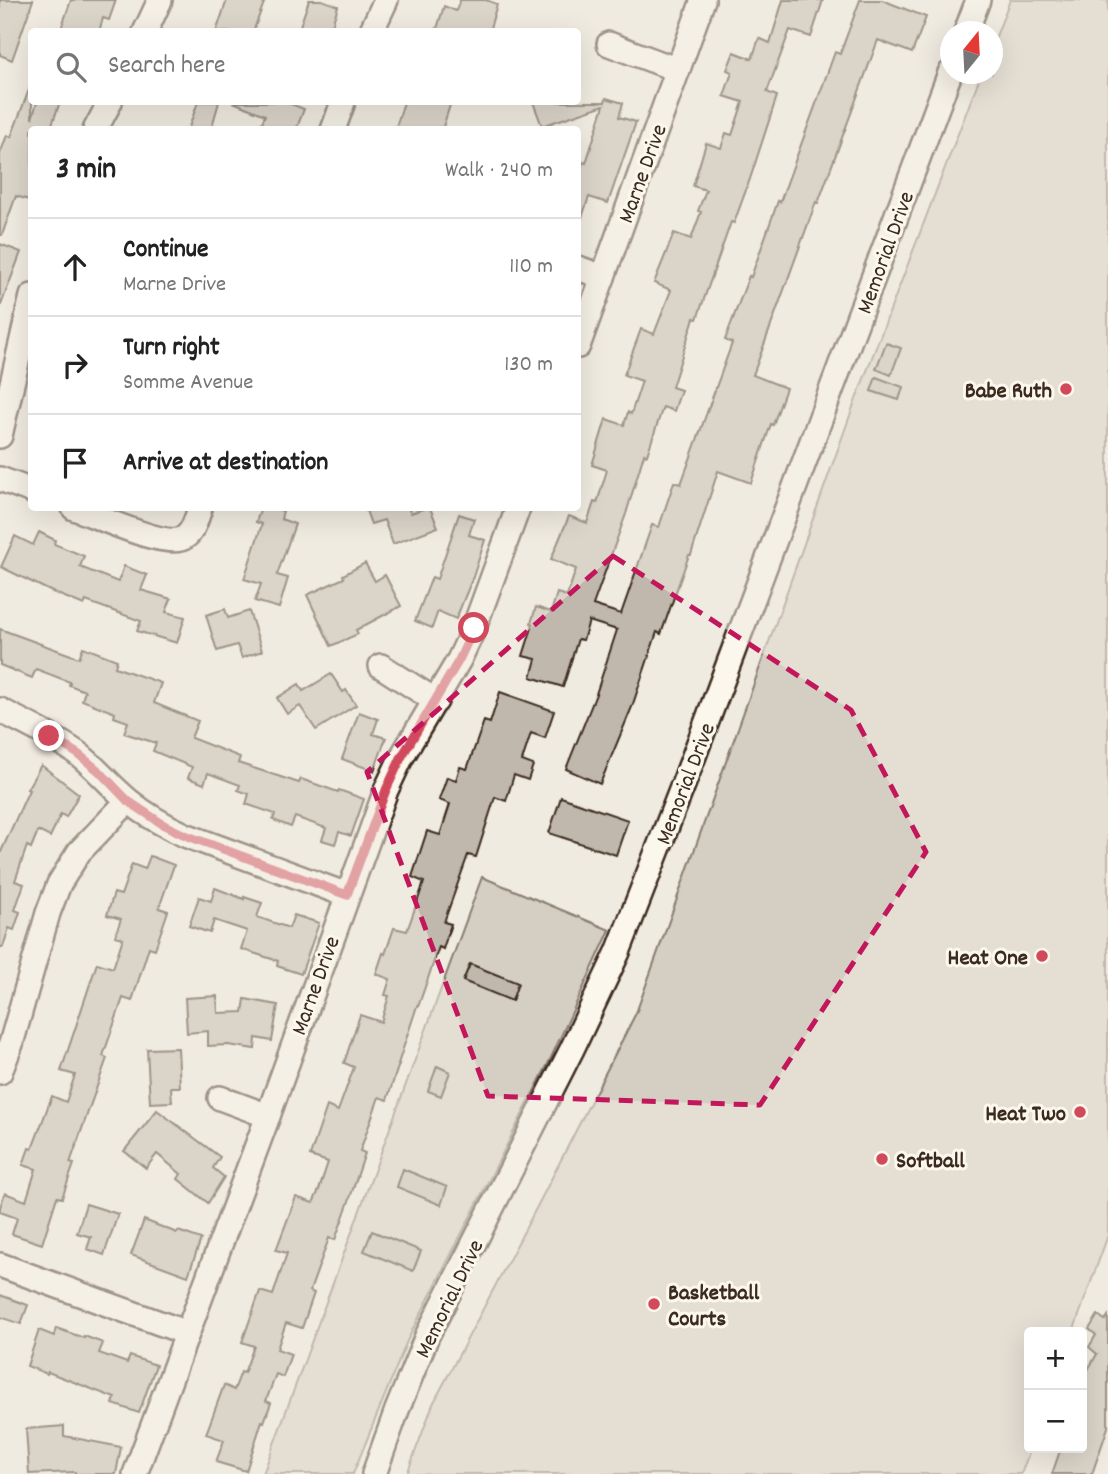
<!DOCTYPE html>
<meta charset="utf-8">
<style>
body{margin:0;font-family:Dekko,sans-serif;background:#f2f2f2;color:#222}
.controls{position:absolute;right:21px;bottom:21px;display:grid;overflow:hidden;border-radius:7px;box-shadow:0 7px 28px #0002}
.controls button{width:63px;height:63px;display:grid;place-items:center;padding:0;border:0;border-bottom:2px solid #e0e0e0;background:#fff;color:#222;font:35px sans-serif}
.compass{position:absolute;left:940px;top:21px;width:63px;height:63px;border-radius:50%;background:#fff;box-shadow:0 7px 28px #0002;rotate:18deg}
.stop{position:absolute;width:21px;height:21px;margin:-16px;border:5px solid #d1495b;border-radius:50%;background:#fff}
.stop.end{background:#d1495b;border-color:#fff;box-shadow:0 2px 7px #0008}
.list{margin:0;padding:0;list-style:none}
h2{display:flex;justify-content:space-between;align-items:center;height:91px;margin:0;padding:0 28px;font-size:30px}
h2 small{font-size:23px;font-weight:400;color:#767676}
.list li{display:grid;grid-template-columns:46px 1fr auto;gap:21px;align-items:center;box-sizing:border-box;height:98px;padding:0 28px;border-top:2px solid #e0e0e0}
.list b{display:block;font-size:26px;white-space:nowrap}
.list p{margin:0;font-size:23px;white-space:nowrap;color:#767676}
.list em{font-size:23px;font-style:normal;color:#767676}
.icon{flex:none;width:38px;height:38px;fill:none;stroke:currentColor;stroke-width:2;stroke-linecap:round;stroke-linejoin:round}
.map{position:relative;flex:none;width:1108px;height:1474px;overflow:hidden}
.search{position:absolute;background:#fff;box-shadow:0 7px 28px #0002;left:28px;top:28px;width:553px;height:77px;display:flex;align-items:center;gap:18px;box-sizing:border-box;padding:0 24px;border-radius:7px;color:#767676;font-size:26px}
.panel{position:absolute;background:#fff;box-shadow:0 7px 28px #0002;left:28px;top:126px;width:553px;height:385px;border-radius:7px}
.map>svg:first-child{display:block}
.green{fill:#d5cec3;stroke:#887c70;stroke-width:2}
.building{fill:#c0b8ad;stroke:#3b2a1e;stroke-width:2}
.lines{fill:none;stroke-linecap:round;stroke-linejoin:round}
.minor-casing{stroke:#3b2a1e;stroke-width:28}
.minor{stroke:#fbf7ec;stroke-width:23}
.route{stroke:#d1495b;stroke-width:9}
.marked{fill:none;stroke:#c2185b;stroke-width:5;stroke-dasharray:14 9;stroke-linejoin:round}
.poi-dot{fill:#d1495b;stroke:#fbf7ec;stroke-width:2.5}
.labels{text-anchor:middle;stroke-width:6;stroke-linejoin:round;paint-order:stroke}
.street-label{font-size:23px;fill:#3b2a1e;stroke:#fbf7ec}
.poi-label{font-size:23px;font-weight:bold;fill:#3b2a1e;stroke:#fbf7ec;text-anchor:end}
</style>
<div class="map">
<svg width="1108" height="1474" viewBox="0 0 1108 1474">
<rect width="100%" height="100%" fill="#f0ebe0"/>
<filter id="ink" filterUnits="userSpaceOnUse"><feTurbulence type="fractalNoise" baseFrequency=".0143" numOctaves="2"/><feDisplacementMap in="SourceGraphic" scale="14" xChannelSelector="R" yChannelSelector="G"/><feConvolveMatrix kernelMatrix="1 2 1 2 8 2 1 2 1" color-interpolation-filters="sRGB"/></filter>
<g filter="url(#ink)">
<!-- green -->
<g class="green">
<polygon points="1010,0 1108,0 1108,1235 1073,1332 1029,1332 1029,1448 1031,1448 1021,1474 407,1474 433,1404 541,1199 636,1013 853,407 981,74 992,74 993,44"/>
<polygon points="482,877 610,930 550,1060 407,1341 353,1474 263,1474"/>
</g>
<!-- building -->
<g class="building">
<polygon points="0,0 33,0 12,60 0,55"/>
<polygon points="71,0 116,0 109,20 103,18 99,32 60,32"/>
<polygon points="227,0 265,0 253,32 216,32"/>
<polygon points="309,0 322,0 338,6 330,32 298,32"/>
<polygon points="460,0 486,0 497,4 489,32 436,32 444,6 456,11"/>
<polygon points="783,0 823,0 811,37 790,30 767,92 777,96 750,179 734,223 731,222 697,319 694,318 672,387 681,390 674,411 663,407 647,455 644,454 626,514 593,605 621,614 652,525 659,527 674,482 681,484 732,343 725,340 749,276 751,277 778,201 780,202 835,52 840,54 860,0 882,0 926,17 912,53 878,40 818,203 816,202 753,375 786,388 773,425 771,424 751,483 718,471 691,555 689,555 661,634 657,632 632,707 600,784 566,769 596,694 617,630 589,621 583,640 578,639 563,687 531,677 536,659 523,656 533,624 531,623 536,607 551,612 557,593 567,596 576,569 551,559 569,516 587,523 594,502 597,503 607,470 592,465 606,419 624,425 628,412 631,414 642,381 624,375 641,329 654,334 671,290 654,283 674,233 691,239 701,212 698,211 706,190 693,186 706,143 721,148 726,133 732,135 743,102 724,96 732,72 727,70 734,52 752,59 759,38 770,43"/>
<polygon points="30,87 32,87 32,119 37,102 60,102 50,130 32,130 32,201 16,196 2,235 0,235 0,154 7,135 11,137"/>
<polygon points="606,98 623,103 619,117 636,122 608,203 589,197 580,223 578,223 578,180 583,162 586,163 604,105 542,126 533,102 605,102"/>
<polygon points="198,102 219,102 211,130 188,130"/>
<polygon points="233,102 286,102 304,109 296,130 259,130 265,115"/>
<polygon points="404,102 451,102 442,130 395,130"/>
<polygon points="0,244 21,252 1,305 0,305"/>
<polygon points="886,343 901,348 891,375 876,369"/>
<polygon points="876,377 903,387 899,400 871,391"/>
<polygon points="261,508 274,508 283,511 281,519 295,524 277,575 288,578 279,608 255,601 261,584 244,579 262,524 256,522"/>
<polygon points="365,508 412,508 409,510 411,513 426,508 430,508 438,527 393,544 384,520 371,524"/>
<polygon points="459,514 474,519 469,535 485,540 473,577 456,619 438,611 432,628 415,621 432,577 437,579"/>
<polygon points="39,532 55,540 54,544 84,556 80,567 118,582 124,566 147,575 141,590 171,599 166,612 185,617 177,643 137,631 141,621 86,601 84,605 50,591 1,567 15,536 33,545"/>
<polygon points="365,563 375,581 385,575 401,606 356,630 358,634 331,646 307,595 344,578 343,575"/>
<polygon points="225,609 228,618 249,611 262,651 242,658 237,645 217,651 206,615"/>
<polygon points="0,629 79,658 83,647 117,660 115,667 161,683 154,703 198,721 191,738 240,757 238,763 299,783 301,779 338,792 339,790 364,799 351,836 339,832 335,844 322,840 326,828 295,817 291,827 273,820 275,814 246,804 249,794 238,790 240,785 208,773 204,784 188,778 192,767 153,751 156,743 124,733 128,722 114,717 115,713 82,700 85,691 69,685 70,682 36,669 32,678 0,665"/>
<polygon points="331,674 343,692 346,690 356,705 316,730 300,706 287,714 277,698 299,684 303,691"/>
<polygon points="500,692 554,711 545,738 531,733 522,761 533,765 528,780 514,775 506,801 495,797 476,857 468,855 444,922 451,924 443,949 439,947 418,1007 417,1006 398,1064 399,1064 387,1100 379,1097 360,1151 365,1153 349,1201 335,1240 329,1238 310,1291 314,1293 302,1328 286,1323 277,1349 291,1354 283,1377 276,1374 266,1401 271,1403 264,1422 262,1421 246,1471 216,1462 224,1440 206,1434 213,1415 224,1385 234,1390 241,1372 244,1373 254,1346 242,1342 260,1291 273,1295 287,1253 276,1250 296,1197 313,1203 319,1190 328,1162 310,1156 327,1106 338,1111 354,1067 344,1063 360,1015 381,1022 389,996 385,995 390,979 376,974 383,953 385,954 394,928 407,931 424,882 412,877 427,831 440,835 450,804 439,800 447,777 456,780 460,767 467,769 484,721 490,723"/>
<polygon points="359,712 378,719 373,734 386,738 374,771 342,759"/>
<polygon points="41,765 79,794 66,817 61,814 50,837 38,831 31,848 27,846 15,881 24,884 15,910 20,912 14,930 9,928 3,947 0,947 0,854 29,790 27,789"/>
<polygon points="561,797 628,820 616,855 549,833"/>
<polygon points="150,856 174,865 159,908 168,911 155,949 149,947 132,1001 123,998 103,1056 107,1058 70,1163 74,1164 62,1198 57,1197 42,1244 12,1234 17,1218 0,1212 0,1207 5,1193 26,1201 36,1169 23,1165 29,1148 32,1149 52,1096 66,1102 75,1075 61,1071 97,963 113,968 123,938 115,936 121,919 107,915 114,893 121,895 132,864 145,869"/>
<polygon points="215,888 244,899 244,897 262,903 257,917 289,928 294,915 319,923 301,974 277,966 278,961 241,949 247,931 214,920 210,933 189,926 199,897 211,901"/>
<polygon points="470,964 518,983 512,1001 463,981"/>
<polygon points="217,996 218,1013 243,1012 245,999 278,1005 272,1041 256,1038 255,1049 228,1045 208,1046 208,1031 187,1033 185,998"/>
<polygon points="178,1048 180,1087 171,1087 172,1102 150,1103 147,1049"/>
<polygon points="437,1066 450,1072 441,1096 428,1091"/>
<polygon points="157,1110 220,1157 213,1168 224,1177 208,1203 178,1179 181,1174 157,1154 146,1168 124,1151"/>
<polygon points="403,1169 447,1187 441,1205 397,1187"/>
<polygon points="86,1204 118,1214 104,1255 87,1249 91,1237 77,1233"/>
<polygon points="144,1220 177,1233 178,1231 201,1239 188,1276 131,1255"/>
<polygon points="372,1231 421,1251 413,1271 364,1251"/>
<polygon points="0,1295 28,1305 21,1324 0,1317"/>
<polygon points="1098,1315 1105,1320 1108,1316 1108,1427 1092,1474 1052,1474 1061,1448 1082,1448 1082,1380 1097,1354 1089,1347 1096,1335 1089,1329"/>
<polygon points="56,1328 84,1338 84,1336 103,1343 99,1353 127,1363 130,1356 156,1365 139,1413 113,1404 115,1398 48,1372 47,1374 27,1366 39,1330 54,1336"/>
<polygon points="64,1426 64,1436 121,1447 116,1474 75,1474 75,1472 29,1474 26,1429"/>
</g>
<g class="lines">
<defs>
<g id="minor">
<polyline points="145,32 160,0"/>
<polyline points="371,32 386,0"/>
<polyline points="966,32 978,0"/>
<polyline points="609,44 678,70"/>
<polyline points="95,130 110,102"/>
<polyline points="333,130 343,102"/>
<polyline points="578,268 603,277"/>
<polyline points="578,346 703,0"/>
<polyline points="0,436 32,296"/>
<polyline points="0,479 32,491"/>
<path d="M74,508c21,7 94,42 111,29 9,-6 12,-20 15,-29"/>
<polyline points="381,666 436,701"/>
<path d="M0,710c26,14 53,26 77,43 19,14 33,33 52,48 17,14 36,25 56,34l162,60"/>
<polyline points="0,1072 11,1044 48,913 59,884 79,852 128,801"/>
<polyline points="220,1098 268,1116"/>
<polyline points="0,1265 187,1333"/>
<polyline points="135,1474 268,1116 386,790 401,758 459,660 474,628 518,508"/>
<polyline points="374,1474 397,1410 427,1336 572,1049 618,952 685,780 950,73"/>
</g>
</defs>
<!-- minor casing -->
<use href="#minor" class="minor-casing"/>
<!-- minor -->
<use href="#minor" class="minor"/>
</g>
</g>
<g class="lines" filter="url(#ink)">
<!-- route -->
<polyline class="route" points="49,736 78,754 99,771 128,801 164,825 185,835 347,895 386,790 401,758 459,660 474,628"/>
</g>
<!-- marked area -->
<path d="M0 0H1108V1474H0ZM613,556l238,154 75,142 -166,253 -272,-9 -121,-324z" fill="#f0ebe0" fill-opacity=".55" fill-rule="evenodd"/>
<path class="marked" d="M613,556l238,154 75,142 -166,253 -272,-9 -121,-324z"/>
<!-- markers -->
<g class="poi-dot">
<circle cx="1066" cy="389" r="7"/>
<circle cx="1042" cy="956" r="7"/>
<circle cx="1080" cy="1112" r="7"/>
<circle cx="882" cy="1159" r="7"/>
<circle cx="654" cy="1304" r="7"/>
</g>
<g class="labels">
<!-- street labels -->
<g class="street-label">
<text transform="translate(641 173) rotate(-70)" y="8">Marne Drive</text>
<text transform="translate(884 252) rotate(-70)" y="8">Memorial Drive</text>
<text transform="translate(684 783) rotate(-69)" y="8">Memorial Drive</text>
<text transform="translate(314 985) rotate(-70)" y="8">Marne Drive</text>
<text transform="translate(448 1298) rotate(-64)" y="8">Memorial Drive</text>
</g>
<!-- poi labels -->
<g class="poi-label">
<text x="1052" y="397">Babe Ruth</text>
<text x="1028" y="964">Heat One</text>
<text x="1066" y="1120">Heat Two</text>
<text x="896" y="1167" text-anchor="start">Softball</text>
<text x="668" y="1299" text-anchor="start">Basketball<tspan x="668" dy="26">Courts</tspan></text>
</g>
</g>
</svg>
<div class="controls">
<button>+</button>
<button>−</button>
</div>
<svg class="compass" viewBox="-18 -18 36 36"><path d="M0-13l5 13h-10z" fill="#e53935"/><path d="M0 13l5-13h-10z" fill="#767676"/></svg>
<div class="stop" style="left:474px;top:628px"></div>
<div class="stop end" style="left:49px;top:736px"></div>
<div class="search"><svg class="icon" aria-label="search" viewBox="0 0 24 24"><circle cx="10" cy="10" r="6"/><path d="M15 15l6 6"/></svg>Search here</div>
<section class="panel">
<h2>3 min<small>Walk · 240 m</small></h2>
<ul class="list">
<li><svg class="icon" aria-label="ahead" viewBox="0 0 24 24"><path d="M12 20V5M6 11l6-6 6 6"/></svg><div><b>Continue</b><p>Marne Drive</p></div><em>110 m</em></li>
<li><svg class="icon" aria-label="right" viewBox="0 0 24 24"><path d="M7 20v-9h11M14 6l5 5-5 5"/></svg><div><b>Turn right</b><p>Somme Avenue</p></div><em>130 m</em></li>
<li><svg class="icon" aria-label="arrive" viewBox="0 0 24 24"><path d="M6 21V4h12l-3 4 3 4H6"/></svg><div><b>Arrive at destination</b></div></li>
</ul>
</section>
</div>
